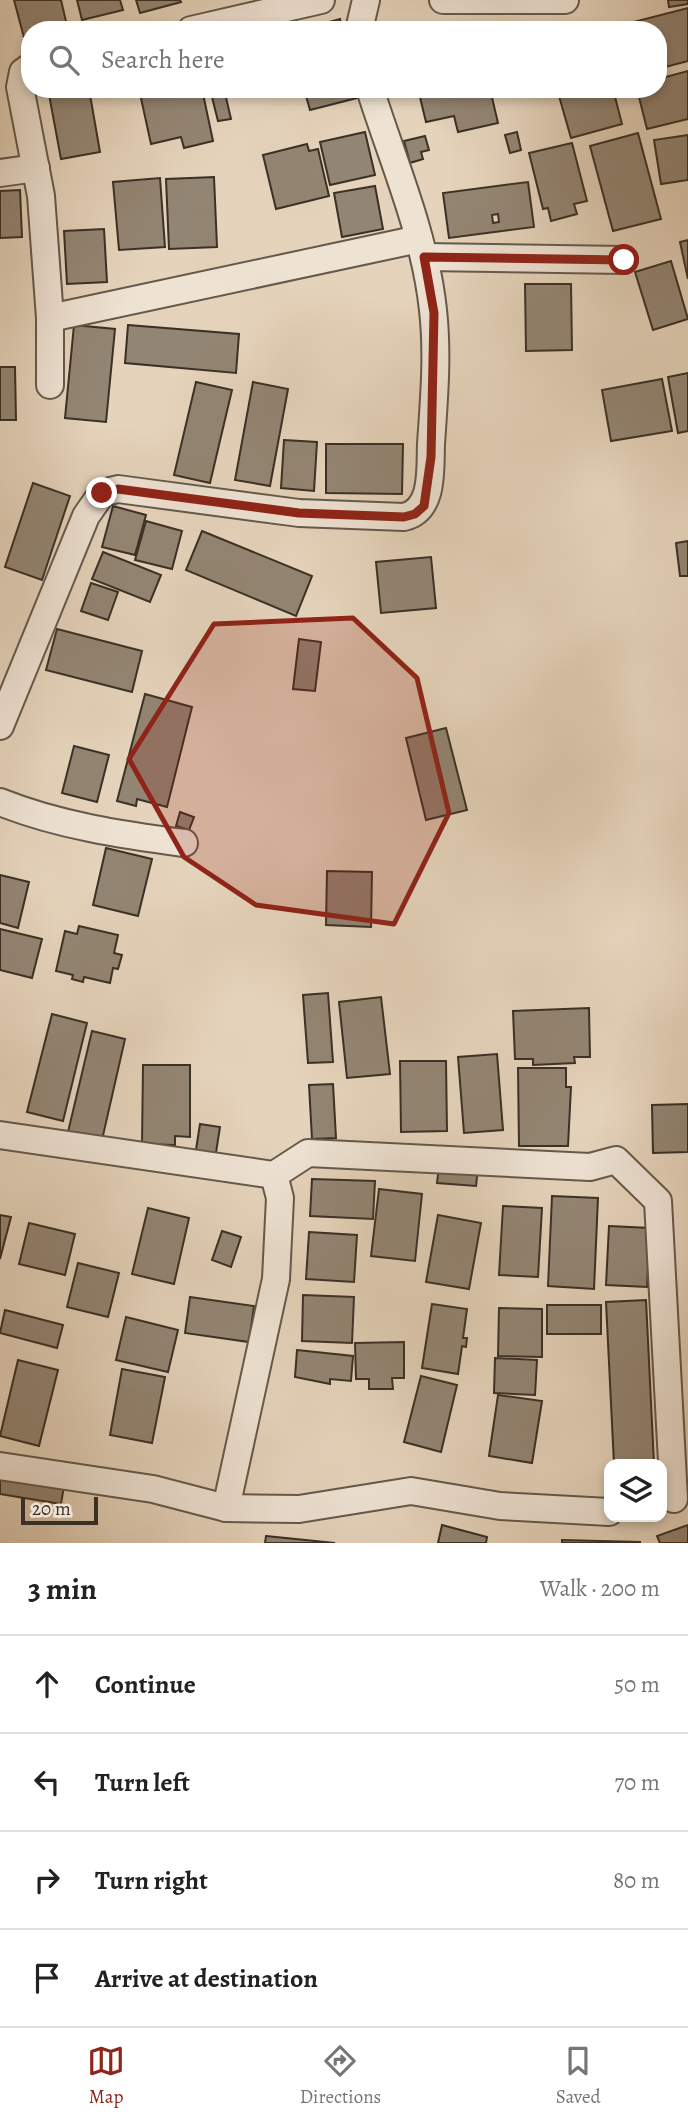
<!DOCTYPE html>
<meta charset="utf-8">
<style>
body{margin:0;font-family:Alegreya,serif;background:#f2f2f2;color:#222}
.controls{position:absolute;right:21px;bottom:21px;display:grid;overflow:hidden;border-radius:14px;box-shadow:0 4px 10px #0003}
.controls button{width:63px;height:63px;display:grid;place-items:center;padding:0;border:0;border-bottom:2px solid #e0e0e0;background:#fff;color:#222;font:35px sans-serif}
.scale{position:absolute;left:21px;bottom:18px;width:77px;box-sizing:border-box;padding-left:7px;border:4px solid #3a3026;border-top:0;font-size:19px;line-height:24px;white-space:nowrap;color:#3a3026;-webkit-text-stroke:5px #eee2d3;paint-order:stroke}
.stop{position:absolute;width:21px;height:21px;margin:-16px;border:5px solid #8f2418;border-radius:50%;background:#fff}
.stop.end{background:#8f2418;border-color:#fff;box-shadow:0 2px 7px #0008}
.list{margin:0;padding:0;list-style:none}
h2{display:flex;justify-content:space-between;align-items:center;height:91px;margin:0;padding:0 28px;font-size:30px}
h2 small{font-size:23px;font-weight:400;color:#767676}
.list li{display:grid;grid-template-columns:46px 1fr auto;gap:21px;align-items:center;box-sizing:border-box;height:98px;padding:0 28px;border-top:2px solid #e0e0e0}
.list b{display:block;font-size:26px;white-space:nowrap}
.list em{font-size:23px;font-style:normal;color:#767676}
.icon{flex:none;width:38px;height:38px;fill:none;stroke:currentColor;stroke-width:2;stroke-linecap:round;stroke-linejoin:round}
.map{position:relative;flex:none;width:688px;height:1543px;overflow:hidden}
.search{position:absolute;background:#fff;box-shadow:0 4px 10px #0003;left:21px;right:21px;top:21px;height:77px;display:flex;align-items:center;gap:18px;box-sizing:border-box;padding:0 24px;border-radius:28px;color:#767676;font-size:26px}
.sheet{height:483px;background:#fff}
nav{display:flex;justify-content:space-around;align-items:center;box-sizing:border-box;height:98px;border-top:2px solid #e0e0e0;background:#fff;font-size:19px;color:#767676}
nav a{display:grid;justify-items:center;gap:4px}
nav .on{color:#8f2418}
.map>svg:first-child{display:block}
.building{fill:#938573;stroke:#3a3026;stroke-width:2;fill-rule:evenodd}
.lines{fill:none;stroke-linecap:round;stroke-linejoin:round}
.minor-casing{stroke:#65594b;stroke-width:30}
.minor{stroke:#eee2d3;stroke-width:26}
.route{stroke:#8f2418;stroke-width:9}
.marked{fill:#8f2418;fill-opacity:0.2;stroke:#8f2418;stroke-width:5;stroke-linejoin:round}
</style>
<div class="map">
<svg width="688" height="1543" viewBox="0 0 688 1543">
<rect width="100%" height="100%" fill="#e5d3bb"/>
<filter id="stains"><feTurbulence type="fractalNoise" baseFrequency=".00286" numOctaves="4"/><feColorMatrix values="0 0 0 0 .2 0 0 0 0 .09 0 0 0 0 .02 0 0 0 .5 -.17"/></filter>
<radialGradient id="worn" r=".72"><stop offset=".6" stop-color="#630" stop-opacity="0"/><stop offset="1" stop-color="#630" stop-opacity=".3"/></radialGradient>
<!-- building -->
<g class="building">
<polygon points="14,0 61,0 68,30 30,30 30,44 26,45"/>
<polygon points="77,0 120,0 123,10 82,20"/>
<polygon points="136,0 180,0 181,2 140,13"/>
<polygon points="668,0 688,0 688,4 669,7"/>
<polygon points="688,8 688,61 658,69 658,30 618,30 618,26"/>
<polygon points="340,19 343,30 301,30"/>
<polygon points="688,71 688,119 647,129 637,89 658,89 658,79"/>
<polygon points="48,89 89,89 100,152 61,159"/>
<polygon points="139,89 202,89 213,141 184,148 181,137 151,144"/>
<polygon points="210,89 224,89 231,119 218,121"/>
<polygon points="244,89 272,89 245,95"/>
<polygon points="304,89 359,89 361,97 310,110"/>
<polygon points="418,89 490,89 498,123 458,132 454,116 426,122"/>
<polygon points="557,89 613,89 622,124 571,138"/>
<polygon points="365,132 375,175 330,185 320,142"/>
<polygon points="517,132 521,150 510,153 505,135"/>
<polygon points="638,133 661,219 613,231 590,146"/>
<polygon points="688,135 688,180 661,184 654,140"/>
<polygon points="425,136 429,150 421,152 423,159 410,163 404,141"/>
<polygon points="572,143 587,201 574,204 577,214 551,221 548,208 543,209 529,153"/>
<polygon points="307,144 309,151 318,149 329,196 276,209 263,155"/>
<polygon points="214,177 217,247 169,249 166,179"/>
<polygon points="160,178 165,247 119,250 113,182"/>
<path d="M528,182l6,45 -85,11 -6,-45zM498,214l1,8 -6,1 -1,-8z"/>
<polygon points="375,186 383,229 342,237 334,193"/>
<polygon points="20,190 22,237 0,238 0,191"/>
<polygon points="104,229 107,282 67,284 64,231"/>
<polygon points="688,240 688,279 680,242"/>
<polygon points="671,261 688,319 653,330 635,272"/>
<polygon points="525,284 571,284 572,350 526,351"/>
<polygon points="74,325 115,329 106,422 65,418"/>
<polygon points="128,325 239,334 236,373 125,363"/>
<polygon points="0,367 15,367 16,420 0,420"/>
<polygon points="688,373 688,431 678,433 668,377"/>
<polygon points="662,379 672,431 611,441 602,390"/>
<polygon points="196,382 232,390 210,483 174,475"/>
<polygon points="253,382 288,389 270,486 235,480"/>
<polygon points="284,440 317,442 314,491 281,488"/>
<polygon points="326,444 403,444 402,494 326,493"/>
<polygon points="33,483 70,496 42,580 5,567"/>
<polygon points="113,506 146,515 135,555 102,547"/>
<polygon points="146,521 182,531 172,569 135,560"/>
<polygon points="202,531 312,576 296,616 186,570"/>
<polygon points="688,541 688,576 680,576 676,543"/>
<polygon points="103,552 161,575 150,602 92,579"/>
<polygon points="431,557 436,608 381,613 376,562"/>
<polygon points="91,583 118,592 108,620 81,611"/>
<polygon points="57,629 142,651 132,692 46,670"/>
<polygon points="299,639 321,642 315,691 293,689"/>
<polygon points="145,694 192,707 167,807 137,799 136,806 117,801"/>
<polygon points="446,728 467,810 426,820 406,738"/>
<polygon points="74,746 109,755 97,802 62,793"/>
<polygon points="180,812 194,817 189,830 176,826"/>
<polygon points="106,848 152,859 138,916 93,905"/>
<polygon points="327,871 372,872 371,927 326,925"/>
<polygon points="0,875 29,882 18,928 0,923"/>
<polygon points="79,926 118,935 114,953 122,955 118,969 113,968 110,983 84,977 83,982 72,979 73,975 56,971 65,931 77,934"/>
<polygon points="0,929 42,939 32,978 0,970"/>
<polygon points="328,993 333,1062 308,1063 303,995"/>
<polygon points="381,997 390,1074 347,1078 339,1002"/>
<polygon points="589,1008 590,1057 574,1057 575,1063 533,1065 533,1059 515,1059 513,1011"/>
<polygon points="52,1014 87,1023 63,1121 27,1112"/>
<polygon points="92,1031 125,1039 102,1140 68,1132"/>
<polygon points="497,1054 503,1130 464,1133 458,1057"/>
<polygon points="400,1061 446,1061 447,1131 401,1132"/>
<polygon points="143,1065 190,1065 190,1137 175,1136 175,1145 142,1144"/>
<polygon points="518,1068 566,1068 566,1087 571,1087 568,1146 519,1146"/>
<polygon points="333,1084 336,1138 312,1139 309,1085"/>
<polygon points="688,1104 688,1152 653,1153 652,1105"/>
<polygon points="200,1124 220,1127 215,1159 195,1156"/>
<polygon points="439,1166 478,1169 476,1186 437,1183"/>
<polygon points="312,1179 375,1181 373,1219 310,1216"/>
<polygon points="379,1189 422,1194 415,1261 371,1256"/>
<polygon points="552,1196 598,1198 594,1289 548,1286"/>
<polygon points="503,1206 542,1208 538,1277 499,1275"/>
<polygon points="148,1208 189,1218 174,1284 132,1274"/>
<polygon points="0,1215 11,1217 0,1259"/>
<polygon points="438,1215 481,1223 469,1289 426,1282"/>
<polygon points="29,1223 75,1234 65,1275 19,1264"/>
<polygon points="609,1226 650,1228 647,1287 606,1285"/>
<polygon points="222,1231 241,1237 231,1267 212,1260"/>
<polygon points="309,1232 357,1235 354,1282 306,1279"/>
<polygon points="78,1263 119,1273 108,1317 67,1307"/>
<polygon points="303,1295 354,1297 352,1343 302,1341"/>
<polygon points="190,1297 254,1306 249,1342 185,1333"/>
<polygon points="646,1300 654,1464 614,1464 606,1302"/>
<polygon points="432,1304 467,1309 463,1338 467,1338 466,1347 462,1346 458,1374 422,1368"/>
<rect x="547" y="1305" width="54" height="29"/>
<polygon points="499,1308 542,1309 542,1357 498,1356"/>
<polygon points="5,1310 63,1325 57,1348 0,1333"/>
<polygon points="126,1317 178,1330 168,1372 116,1360"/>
<polygon points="404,1342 404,1378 392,1378 393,1389 369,1389 369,1379 356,1379 355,1343"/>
<polygon points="297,1350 353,1356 351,1381 330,1379 330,1384 295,1377"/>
<polygon points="495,1358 537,1360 535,1395 494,1393"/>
<polygon points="18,1360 58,1370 39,1446 0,1436"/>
<polygon points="122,1369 165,1377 152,1443 110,1435"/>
<polygon points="421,1376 457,1385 441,1452 404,1442"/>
<polygon points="498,1395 542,1401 532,1463 489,1456"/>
<polygon points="0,1475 64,1486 61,1504 0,1494"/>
<polygon points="442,1525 487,1537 486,1543 438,1543"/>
<polygon points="688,1525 688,1543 660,1543 657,1536"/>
<polygon points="266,1536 335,1543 265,1543"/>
<polygon points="562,1540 640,1542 640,1543 562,1543"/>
</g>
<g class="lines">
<defs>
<g id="minor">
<polyline points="443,0 565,0"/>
<polyline points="191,30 321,0"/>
<polyline points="359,30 366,0"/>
<polyline points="30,67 23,72 20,87 41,196 50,318 50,385"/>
<polyline points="0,173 36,168"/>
<polyline points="424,257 624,260"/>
<polyline points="50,318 419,239"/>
<path d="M0,726l86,-210 16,-23 16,-4 181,24 105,4c30,-7 26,-47 27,-73 3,-44 7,-90 2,-134 -8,-76 -40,-148 -63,-221"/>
<path d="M0,802c57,23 122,33 184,41"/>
<polyline points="0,1135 274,1175 308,1153 590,1167 616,1160 658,1201 674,1499"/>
<polyline points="0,1466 153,1489 226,1508 299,1509 411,1491 500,1506 609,1512"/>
<polyline points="226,1508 276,1279 280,1198 274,1175"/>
</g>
</defs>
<!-- minor casing -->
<use href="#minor" class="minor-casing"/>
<!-- minor -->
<use href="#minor" class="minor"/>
</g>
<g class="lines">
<!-- route -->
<polyline class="route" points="102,493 118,489 299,513 404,517 415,514 424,506 431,457 434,313 424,257 624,260"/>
</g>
<!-- marked area -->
<path class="marked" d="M353,618l64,60 32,135 -55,111 -138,-19 -72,-48 -55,-98 85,-135z"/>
<rect width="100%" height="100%" filter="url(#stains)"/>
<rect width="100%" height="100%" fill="url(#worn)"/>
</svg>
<div class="controls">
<button><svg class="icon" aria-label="layers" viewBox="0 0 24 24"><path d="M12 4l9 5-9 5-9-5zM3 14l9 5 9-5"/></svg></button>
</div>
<div class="scale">20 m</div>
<div class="stop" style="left:624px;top:260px"></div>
<div class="stop end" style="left:102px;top:493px"></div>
<div class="search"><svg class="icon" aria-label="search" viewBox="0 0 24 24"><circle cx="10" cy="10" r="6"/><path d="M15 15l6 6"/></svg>Search here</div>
</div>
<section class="sheet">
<h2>3 min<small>Walk · 200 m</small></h2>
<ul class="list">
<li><svg class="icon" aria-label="ahead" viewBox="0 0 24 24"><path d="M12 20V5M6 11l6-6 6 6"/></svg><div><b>Continue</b></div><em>50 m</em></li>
<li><svg class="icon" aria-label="left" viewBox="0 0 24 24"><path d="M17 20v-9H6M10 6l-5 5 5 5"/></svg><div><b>Turn left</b></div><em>70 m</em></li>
<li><svg class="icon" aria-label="right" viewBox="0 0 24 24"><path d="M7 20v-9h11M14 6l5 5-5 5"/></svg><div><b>Turn right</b></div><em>80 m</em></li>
<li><svg class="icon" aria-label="arrive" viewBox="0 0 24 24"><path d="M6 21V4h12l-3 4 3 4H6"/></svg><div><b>Arrive at destination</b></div></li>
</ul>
</section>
<nav>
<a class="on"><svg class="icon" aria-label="map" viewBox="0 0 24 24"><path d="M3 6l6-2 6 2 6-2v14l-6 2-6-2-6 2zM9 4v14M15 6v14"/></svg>Map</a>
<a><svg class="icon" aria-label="directions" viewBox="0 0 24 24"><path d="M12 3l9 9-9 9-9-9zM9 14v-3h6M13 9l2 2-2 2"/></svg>Directions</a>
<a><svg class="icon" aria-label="saved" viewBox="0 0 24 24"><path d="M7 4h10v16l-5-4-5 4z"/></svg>Saved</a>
</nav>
